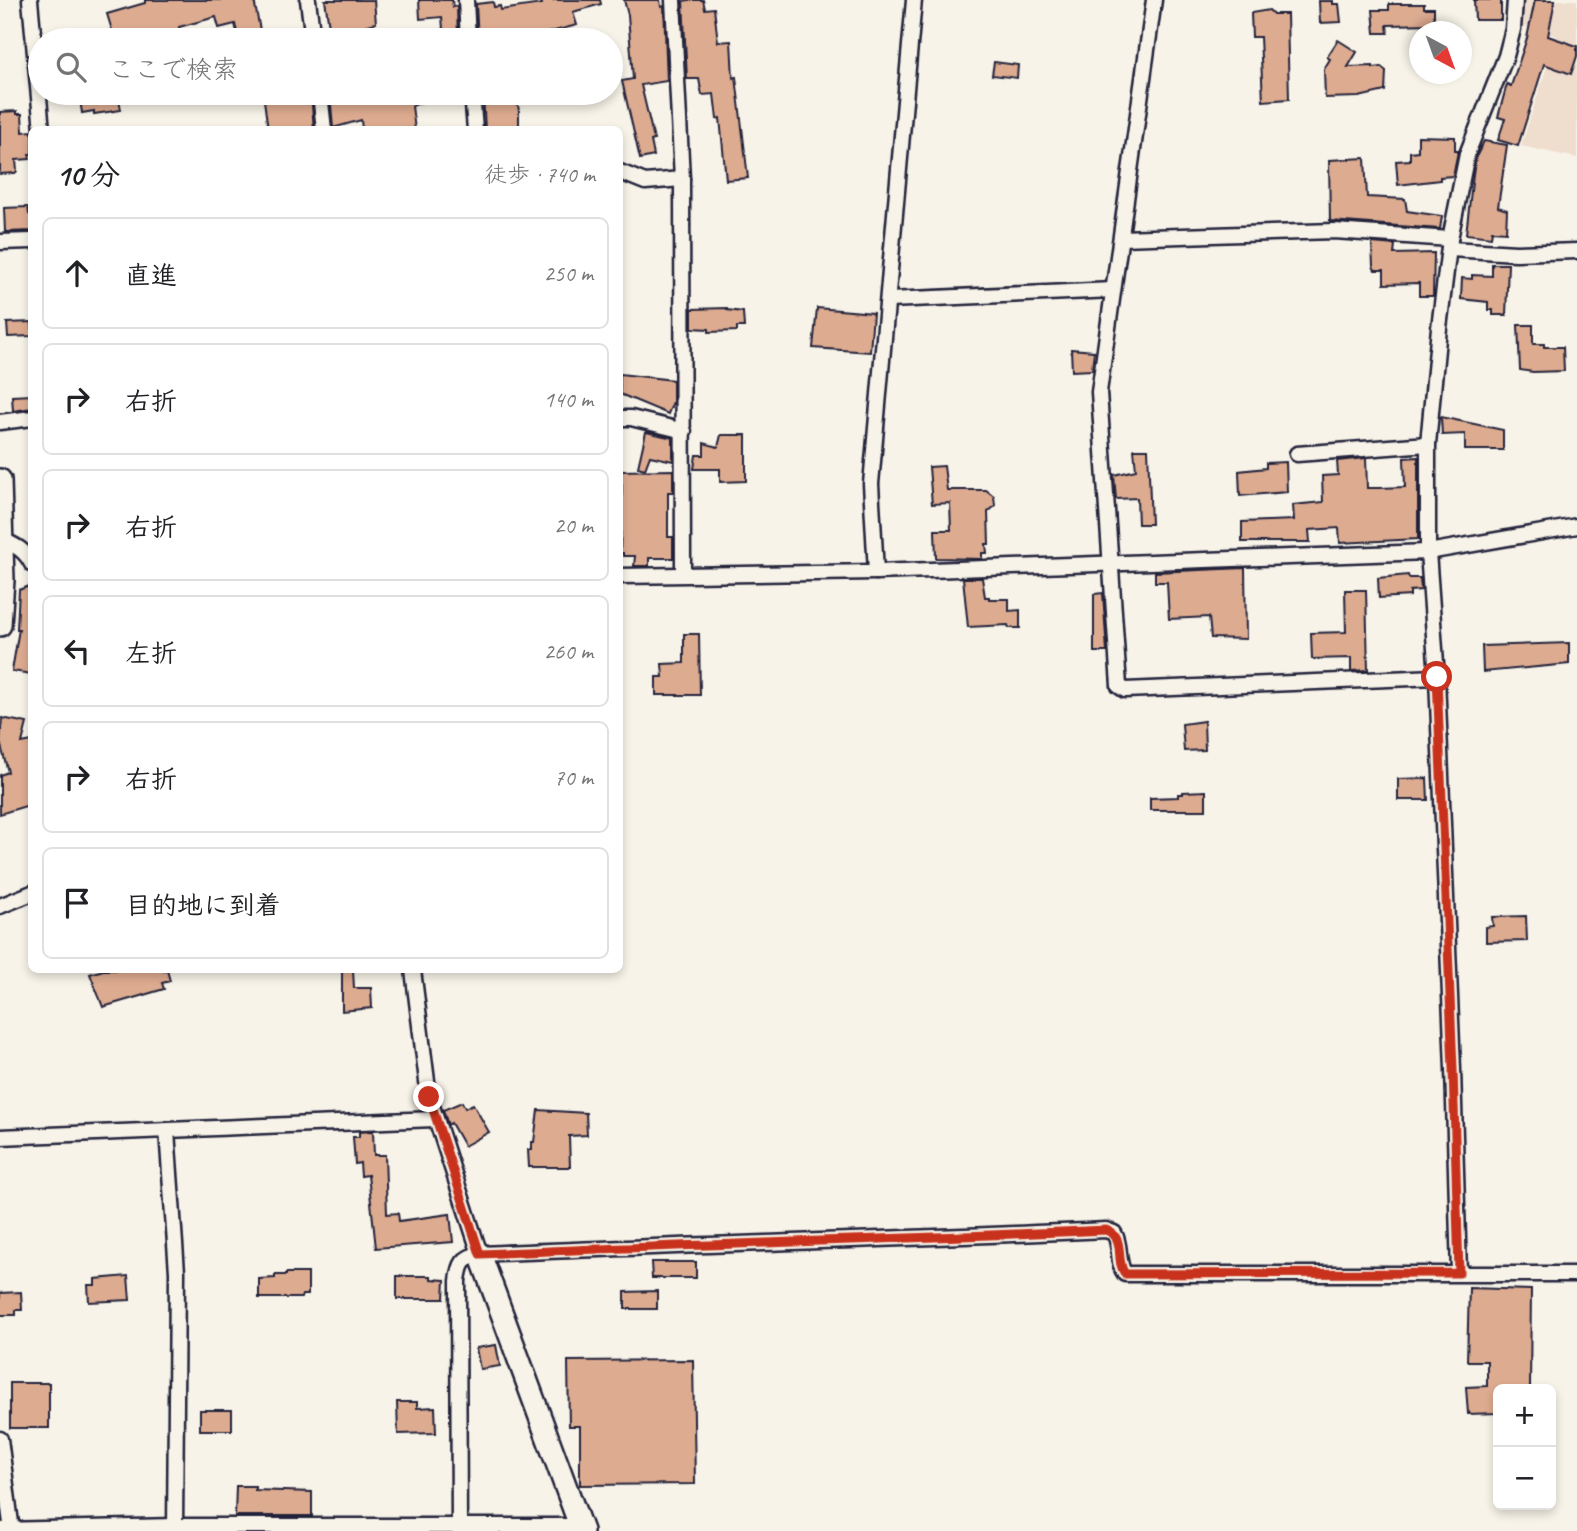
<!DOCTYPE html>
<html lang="ja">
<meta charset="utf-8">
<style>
body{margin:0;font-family:Caveat,"Klee One",sans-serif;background:#f6f6f6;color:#202124}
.controls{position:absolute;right:21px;bottom:21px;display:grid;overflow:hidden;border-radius:10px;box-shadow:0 4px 10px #0003}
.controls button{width:63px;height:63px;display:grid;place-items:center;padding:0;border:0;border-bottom:2px solid #e0e0e0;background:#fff;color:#202124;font:35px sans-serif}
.compass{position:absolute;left:1409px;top:21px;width:63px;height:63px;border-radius:50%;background:#fff;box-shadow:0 4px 10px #0003;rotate:139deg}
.stop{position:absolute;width:21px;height:21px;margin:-16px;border:5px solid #c8321e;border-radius:50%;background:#fff}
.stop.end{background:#c8321e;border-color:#fff;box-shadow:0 2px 7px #0008}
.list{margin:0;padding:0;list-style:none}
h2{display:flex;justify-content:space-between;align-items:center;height:91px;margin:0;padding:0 28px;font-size:30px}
h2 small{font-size:23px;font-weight:400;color:#757577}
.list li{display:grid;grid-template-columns:46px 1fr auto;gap:21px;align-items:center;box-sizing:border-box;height:112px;margin:0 14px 14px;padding:0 14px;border:2px solid #e0e0e0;border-radius:10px}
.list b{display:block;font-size:26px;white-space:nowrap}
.list em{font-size:23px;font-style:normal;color:#757577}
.icon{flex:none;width:38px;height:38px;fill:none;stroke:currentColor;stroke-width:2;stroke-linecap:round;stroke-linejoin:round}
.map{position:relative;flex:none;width:1577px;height:1531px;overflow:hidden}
.search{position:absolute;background:#fff;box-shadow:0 4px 10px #0003;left:28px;top:28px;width:595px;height:77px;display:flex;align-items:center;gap:18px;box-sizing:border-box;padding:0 24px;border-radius:38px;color:#757577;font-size:26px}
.panel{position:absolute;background:#fff;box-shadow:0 4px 10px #0003;left:28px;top:126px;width:595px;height:847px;border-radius:10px}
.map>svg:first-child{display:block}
.built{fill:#efddce}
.building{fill:#ddab90;stroke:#22223b;stroke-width:2}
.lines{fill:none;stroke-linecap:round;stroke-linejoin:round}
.street-casing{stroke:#22223b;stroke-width:19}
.secondary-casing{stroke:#22223b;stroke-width:26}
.street{stroke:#f7f3e8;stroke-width:14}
.secondary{stroke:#f7f3e8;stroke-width:21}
.route{stroke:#c8321e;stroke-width:9}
</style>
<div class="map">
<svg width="1577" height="1531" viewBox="0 0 1577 1531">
<rect width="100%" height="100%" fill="#f7f3e8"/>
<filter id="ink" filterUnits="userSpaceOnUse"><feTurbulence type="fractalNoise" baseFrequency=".0143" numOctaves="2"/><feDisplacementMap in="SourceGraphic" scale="14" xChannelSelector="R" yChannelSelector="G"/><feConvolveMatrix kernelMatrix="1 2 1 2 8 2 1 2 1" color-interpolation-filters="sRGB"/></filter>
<g filter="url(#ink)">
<!-- built -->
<polygon class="built" points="1521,0 1577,0 1577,158 1521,146 1557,36 1518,25"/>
<!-- building -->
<g class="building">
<polygon points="145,0 254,0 262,40 239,40 235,24 219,28 216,17 179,27 183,40 115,40 107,14 145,3"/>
<polygon points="325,0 374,0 376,23 367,25 370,40 331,40"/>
<polygon points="419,0 452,0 453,7 457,6 458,40 444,40 442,17 420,19"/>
<polygon points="541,0 600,0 601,4 573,12 577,25 547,33 478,40 476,4 493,2 494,7 500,6 501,10 542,4"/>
<polygon points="624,0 660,0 661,7 664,6 667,81 641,85 654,140 651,141 654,156 640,159 622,81 633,79 628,15"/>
<polygon points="689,0 703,0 705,9 714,8 718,42 731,41 733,78 736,77 748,178 726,180 720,118 717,119 714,94 702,95 699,79 687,79 683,1"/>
<polygon points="1474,0 1501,0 1501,20 1475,20"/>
<polygon points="1535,0 1555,0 1548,36 1577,46 1577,56 1571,74 1544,64 1518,146 1498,140 1505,119 1498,117 1507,84 1511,86 1527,38"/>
<polygon points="1319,1 1333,1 1333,4 1339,4 1341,22 1320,23"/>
<polygon points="1389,4 1424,4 1424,8 1434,8 1434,24 1387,25 1388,33 1375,33 1373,10 1389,10"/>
<polygon points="1269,10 1273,14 1287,14 1289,99 1263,101 1260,37 1252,37 1251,13"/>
<polygon points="1338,40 1357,52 1348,67 1373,66 1373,68 1381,67 1386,71 1385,91 1359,97 1325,98 1324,69 1330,59 1327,57"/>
<polygon points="994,62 1018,65 1017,78 992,75"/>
<polygon points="79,93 118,93 121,110 94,114 94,111 82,113"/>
<polygon points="263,93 311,93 314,130 268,130"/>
<polygon points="330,93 444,93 412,106 415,130 362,130 361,120 333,128"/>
<polygon points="483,93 516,93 519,111 519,130 485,130"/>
<polygon points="17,111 17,114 22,114 23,132 32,131 32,154 29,154 30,159 16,160 17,171 15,173 0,174 0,112"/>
<polygon points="1418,136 1455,137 1455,151 1458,151 1453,176 1440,177 1440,180 1398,185 1396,161 1410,160 1410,152 1418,151"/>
<polygon points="1484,141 1507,145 1498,207 1507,210 1506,232 1492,231 1491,237 1466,234 1473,174 1476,157"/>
<polygon points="1365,158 1367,197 1405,199 1407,211 1442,216 1440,229 1330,221 1329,160"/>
<polygon points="28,207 29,214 32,213 32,231 5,232 4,208"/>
<polygon points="1372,243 1395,245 1394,254 1434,253 1433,296 1419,296 1419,283 1384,284 1384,270 1375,270 1373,266"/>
<polygon points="1492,264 1508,264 1506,315 1493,315 1493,310 1488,310 1488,302 1461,299 1462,278 1472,279 1472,275 1492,276"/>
<polygon points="727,308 727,310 743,312 744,327 737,327 737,331 709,332 709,329 692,328 692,309"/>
<polygon points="817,308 873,313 870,352 813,348"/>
<polygon points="32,322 32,336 8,337 7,323"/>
<polygon points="1518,325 1533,325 1533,344 1544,344 1544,347 1563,347 1564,371 1533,372 1520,370"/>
<polygon points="1071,349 1094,351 1092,370 1072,371"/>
<polygon points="620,374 673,380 673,402 668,414 620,394"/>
<polygon points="32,395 32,408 13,411 12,396"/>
<polygon points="1441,417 1503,430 1503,450 1465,450 1465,434 1442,435"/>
<polygon points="646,432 673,438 673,461 650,456 645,469 638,467"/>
<polygon points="721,435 746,435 746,481 720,482 720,469 694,469 696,455 704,455 704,443 718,447"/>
<polygon points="1134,449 1148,449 1151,524 1138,524 1137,498 1116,499 1114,475 1136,470"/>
<polygon points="1418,457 1418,539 1340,543 1339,528 1309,530 1310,542 1242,542 1242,522 1294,520 1293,505 1323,502 1322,476 1338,475 1337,461 1366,458 1367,488 1380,488 1405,487 1404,458"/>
<polygon points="1286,462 1287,492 1240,496 1239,471 1266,468 1266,463"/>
<polygon points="944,466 947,490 986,490 994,496 995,506 988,512 989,544 986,544 987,553 982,553 982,559 936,558 935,530 951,530 950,503 932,504 929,467"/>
<polygon points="673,470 673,492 668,492 668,537 673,537 673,558 649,558 649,566 634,566 635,556 623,556 623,553 620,553 622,484 620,484 620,471"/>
<polygon points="1245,568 1246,639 1211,638 1209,617 1169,619 1167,582 1155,582 1155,572"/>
<polygon points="1408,575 1409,578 1420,578 1421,590 1410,591 1410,596 1379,598 1378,578"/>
<polygon points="963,578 982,578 985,597 989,597 989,599 1009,599 1009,611 1020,610 1020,628 1009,628 1008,625 968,627"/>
<polygon points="32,585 32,674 12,671 19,629 17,629 19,590"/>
<polygon points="1345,590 1366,590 1368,670 1351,671 1351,658 1312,659 1311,633 1346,632"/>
<polygon points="1103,593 1107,652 1094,652 1094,594"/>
<polygon points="684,634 699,634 700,695 656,695 656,677 663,677 662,664 684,663"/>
<polygon points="1569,643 1569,664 1483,672 1482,646"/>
<polygon points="2,718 27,723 22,743 32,741 32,804 0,814 0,775 8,772 0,742"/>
<polygon points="1204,721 1205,750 1184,751 1182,724"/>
<polygon points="1427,778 1428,800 1398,800 1398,779"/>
<polygon points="1206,791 1206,810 1150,810 1150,798 1178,797 1178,794 1183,794 1183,792"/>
<polygon points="1526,916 1527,941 1486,942 1486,927 1493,926 1492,917"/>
<polygon points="103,970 167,970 170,981 162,983 164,989 103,1007 90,974"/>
<polygon points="342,970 353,970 354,988 371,988 372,1008 342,1011"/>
<polygon points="462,1102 465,1108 473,1104 489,1132 464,1146 451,1123 448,1125 443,1110"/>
<polygon points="538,1110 586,1113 587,1135 569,1136 570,1167 529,1167 528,1150 532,1150 532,1142 534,1142"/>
<polygon points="373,1131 374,1155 385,1155 387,1214 398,1213 399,1221 450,1214 453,1242 376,1248 368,1175 361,1176 360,1163 355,1164 353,1137 359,1137 359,1132"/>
<polygon points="651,1262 696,1262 696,1278 652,1278"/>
<polygon points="286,1273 308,1273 308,1295 302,1295 301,1298 259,1298 259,1279 275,1278 275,1275 286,1275"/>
<polygon points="128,1276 130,1300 89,1302 88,1285 95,1285 95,1279"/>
<polygon points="397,1276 431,1276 431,1279 445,1280 444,1299 397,1299"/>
<polygon points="1469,1288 1531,1290 1530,1389 1498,1389 1498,1413 1468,1414 1466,1387 1487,1386 1487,1361 1467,1361"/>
<polygon points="657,1291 657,1309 625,1309 625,1292"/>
<polygon points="21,1292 22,1310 16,1310 16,1315 0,1315 0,1293"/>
<polygon points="496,1345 500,1366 480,1369 476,1348"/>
<polygon points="693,1360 695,1484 580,1485 580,1426 569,1426 568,1361"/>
<rect x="10" y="1383" width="39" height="45"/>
<polygon points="397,1402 417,1402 417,1408 435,1407 436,1433 398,1434"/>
<rect x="200" y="1410" width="32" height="20"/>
<polygon points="236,1486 255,1486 255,1490 312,1492 312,1516 235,1516"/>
</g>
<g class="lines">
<defs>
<g id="street">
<polyline points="30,0 42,130"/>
<polyline points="308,0 313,40"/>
<polyline points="466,0 468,40"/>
<polyline points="673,0 682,179 683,574"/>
<polyline points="1154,0 1099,392 1119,686 1125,690 1437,677"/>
<polyline points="320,93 324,130"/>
<polyline points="472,93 475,130"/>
<polyline points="620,172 645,182 682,179"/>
<polyline points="1121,238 1334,231 1450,239"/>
<polyline points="0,242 32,241"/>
<polyline points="1450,249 1516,253 1577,251"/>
<polyline points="889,300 1113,290"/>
<polyline points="620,418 631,418 684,431"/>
<polyline points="0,422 32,418"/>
<polyline points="1297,454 1428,444"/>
<path d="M3,540c13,6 22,10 29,24"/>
<polyline points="876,572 871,484 914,0"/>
<polyline points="620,576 876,572 1428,552 1577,526"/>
<polyline points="0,906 32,893"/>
<polyline points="413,970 429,1097 480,1254"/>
<polyline points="167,1131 177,1272 175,1531"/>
<polyline points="0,1137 434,1119"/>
<polyline points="1459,1273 1453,1069 1437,677 1428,552 1428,444 1439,328 1450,239 1467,154 1506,56 1513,29 1515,0"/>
<polyline points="0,1439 12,1531"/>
<polyline points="0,1530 175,1526 580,1526"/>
<path d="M459,1531l-1,-250c2,-17 5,-24 22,-27 209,-10 418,-14 626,-24l8,3c8,13 2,29 11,41h452"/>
</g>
<g id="secondary">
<polyline points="0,480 3,580 0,625"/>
<polyline points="480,1254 582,1531"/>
</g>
</defs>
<!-- street casing -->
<use href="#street" class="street-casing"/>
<!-- secondary casing -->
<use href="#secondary" class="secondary-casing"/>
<!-- street -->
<use href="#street" class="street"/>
<!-- secondary -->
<use href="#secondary" class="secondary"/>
</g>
</g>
<g class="lines" filter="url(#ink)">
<!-- route -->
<path class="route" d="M429,1097l51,157c209,-10 417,-14 626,-24 21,8 8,29 19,44l334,-1 -6,-204 -16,-392"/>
</g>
</svg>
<div class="controls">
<button>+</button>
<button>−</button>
</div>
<svg class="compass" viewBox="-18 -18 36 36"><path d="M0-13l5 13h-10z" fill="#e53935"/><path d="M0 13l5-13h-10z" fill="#757577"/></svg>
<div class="stop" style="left:1437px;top:677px"></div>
<div class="stop end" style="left:429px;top:1097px"></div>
<div class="search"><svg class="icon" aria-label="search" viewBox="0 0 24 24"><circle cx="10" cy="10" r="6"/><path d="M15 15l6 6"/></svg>ここで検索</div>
<section class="panel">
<h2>10 分<small>徒歩 · 740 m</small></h2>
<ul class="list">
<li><svg class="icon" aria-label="ahead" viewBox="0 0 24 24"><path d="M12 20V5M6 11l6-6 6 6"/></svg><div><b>直進</b></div><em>250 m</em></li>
<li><svg class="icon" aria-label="right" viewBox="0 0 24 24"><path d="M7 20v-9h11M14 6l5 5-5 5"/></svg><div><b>右折</b></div><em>140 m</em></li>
<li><svg class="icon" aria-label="right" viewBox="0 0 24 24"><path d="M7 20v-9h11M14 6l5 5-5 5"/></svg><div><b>右折</b></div><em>20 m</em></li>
<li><svg class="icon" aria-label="left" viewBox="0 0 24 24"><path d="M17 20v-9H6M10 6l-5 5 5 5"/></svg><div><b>左折</b></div><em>260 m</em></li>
<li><svg class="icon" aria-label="right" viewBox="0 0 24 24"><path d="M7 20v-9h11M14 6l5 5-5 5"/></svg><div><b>右折</b></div><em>70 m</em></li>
<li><svg class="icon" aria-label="arrive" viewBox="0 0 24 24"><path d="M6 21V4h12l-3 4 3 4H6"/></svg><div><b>目的地に到着</b></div></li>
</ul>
</section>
</div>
